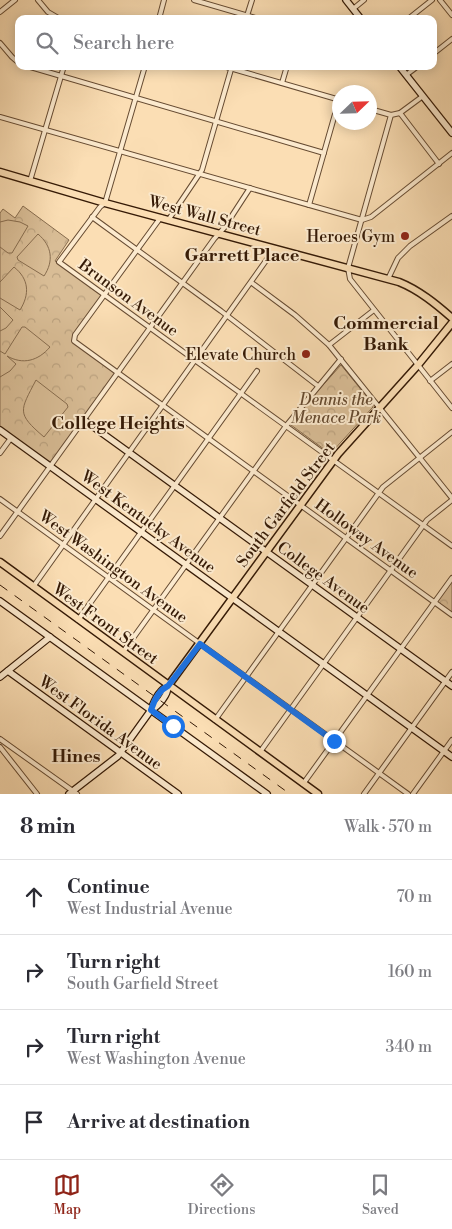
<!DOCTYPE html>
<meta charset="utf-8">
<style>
body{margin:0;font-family:"Libre Bodoni",serif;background:#f2f2f3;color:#2b2b33}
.compass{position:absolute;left:332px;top:85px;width:45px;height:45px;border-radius:50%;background:#fff;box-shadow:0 2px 12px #0003;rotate:67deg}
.stop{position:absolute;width:15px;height:15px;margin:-11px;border:4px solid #1a73e8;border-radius:50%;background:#fff}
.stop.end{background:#1a73e8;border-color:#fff;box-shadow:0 1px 5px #0008}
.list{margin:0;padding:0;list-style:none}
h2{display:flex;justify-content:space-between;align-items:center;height:65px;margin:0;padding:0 20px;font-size:21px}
h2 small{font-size:16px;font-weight:400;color:#7c7c81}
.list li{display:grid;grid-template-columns:32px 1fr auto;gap:15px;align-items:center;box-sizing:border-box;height:75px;padding:0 20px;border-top:1px solid #e1e1e2}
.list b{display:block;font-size:19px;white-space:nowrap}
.list p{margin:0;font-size:16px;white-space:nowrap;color:#7c7c81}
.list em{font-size:16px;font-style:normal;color:#7c7c81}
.icon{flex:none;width:28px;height:28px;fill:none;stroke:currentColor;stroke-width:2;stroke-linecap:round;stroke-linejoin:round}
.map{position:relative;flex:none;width:452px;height:794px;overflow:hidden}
.search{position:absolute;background:#fff;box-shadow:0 2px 12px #0003;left:15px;right:15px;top:15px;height:55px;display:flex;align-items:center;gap:12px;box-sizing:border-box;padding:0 18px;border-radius:10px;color:#7c7c81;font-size:19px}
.sheet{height:365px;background:#fff}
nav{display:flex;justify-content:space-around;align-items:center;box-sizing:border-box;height:70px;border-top:1px solid #e1e1e2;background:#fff;font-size:14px;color:#7c7c81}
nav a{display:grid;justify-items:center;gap:2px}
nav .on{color:#8f2418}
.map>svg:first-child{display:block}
.park{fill:url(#park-crowns);stroke:#876c4e}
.pitch{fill:#d9bd96;stroke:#876c4e}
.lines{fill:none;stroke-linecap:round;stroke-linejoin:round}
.street-casing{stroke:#664b32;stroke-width:6}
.secondary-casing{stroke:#351a06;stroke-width:8}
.primary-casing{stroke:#351a06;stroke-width:9}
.street{stroke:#fceace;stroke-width:4}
.secondary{stroke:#fceace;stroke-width:5.5}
.primary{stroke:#fbdeb4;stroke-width:6}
.rail{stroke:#351a06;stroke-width:1;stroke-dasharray:9 9;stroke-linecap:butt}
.route{stroke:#1a73e8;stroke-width:6}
.poi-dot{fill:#8f2418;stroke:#fceace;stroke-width:2}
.labels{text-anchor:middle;stroke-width:4;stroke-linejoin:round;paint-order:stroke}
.street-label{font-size:16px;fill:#351a06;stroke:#fceace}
.poi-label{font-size:16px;fill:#351a06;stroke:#fceace;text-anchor:end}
.park-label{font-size:16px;font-style:italic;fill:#664b31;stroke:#fceace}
.neighbourhood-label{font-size:18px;font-weight:bold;fill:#351a06;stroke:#fceace}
</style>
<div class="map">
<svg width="452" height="794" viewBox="0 0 452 794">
<defs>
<pattern id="park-crowns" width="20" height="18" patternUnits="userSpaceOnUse" patternTransform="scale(1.25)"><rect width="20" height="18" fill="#d9bd96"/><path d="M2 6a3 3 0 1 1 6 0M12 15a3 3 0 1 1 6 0" fill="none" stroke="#bba280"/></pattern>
</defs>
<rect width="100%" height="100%" fill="#fbdeb4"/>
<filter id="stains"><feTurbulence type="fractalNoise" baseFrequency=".004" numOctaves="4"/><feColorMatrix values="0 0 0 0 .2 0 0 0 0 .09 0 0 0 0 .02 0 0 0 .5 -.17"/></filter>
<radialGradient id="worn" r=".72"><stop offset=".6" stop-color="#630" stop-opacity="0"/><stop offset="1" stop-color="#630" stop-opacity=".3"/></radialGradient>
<!-- park -->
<g class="park">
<polygon points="23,206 69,240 55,261 103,296 73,339 116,373 50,465 0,429 0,213 3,209 15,218"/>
<polygon points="341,365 373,404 373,407 332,452 328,452 291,425 306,404"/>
<polygon points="452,581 452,613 437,602"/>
</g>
<!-- pitch -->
<g class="pitch">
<polygon points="8,220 20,222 28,226 12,253 8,253 0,247 0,222"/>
<path d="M38,234c14,12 16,27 6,42l-26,-16 -1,-3z"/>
<path d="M14,267c15,12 16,27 6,43l-20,-12v-16z"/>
<polygon points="0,307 13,320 6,328 0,331"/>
<path d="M22,327h3l25,20c-12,14 -27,18 -43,9l9,8 -6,7 -10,6v-26l5,3z"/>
<path d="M36,380l31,24 1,3 -24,30c-28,-24 -24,-26 -8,-57z"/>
</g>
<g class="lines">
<defs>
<g id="street">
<polyline points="38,0 48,12 60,19"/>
<polyline points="194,0 259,19"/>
<polyline points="440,0 452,15"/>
<polyline points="353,9 364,0"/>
<polyline points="0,12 15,0"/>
<polyline points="159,19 164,0"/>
<polyline points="246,19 252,0"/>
<polyline points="408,19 432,0"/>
<polyline points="0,43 12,57 19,63"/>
<polyline points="433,54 452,39"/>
<polyline points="27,66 324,153"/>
<polyline points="145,66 105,203 100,207 59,262 452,546"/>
<polyline points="223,66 340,100"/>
<polyline points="406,75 418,66"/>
<polyline points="282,83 287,66"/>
<polyline points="423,96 400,113 391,115 348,268 350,279 452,408"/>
<polyline points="370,109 391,115"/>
<polyline points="400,113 439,164"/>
<polyline points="0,117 362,220 371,217 452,153"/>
<polyline points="30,181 64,66"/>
<polyline points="309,205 339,100"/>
<polyline points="92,217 221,311 318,386"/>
<polyline points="161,217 75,335 74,341 452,615"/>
<polyline points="169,219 202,170 232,66"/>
<polyline points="388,279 398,258 410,246 452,216"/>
<polyline points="252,283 295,315 329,345 452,498"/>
<polyline points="329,345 374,310"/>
<polyline points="430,381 452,364"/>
<polyline points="0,453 11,438"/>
<polyline points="0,499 408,794"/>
<polyline points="0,536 214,239 224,228 250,188"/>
<polyline points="33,587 275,248"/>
<polyline points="78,620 257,371"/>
<polyline points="123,652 286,426 341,359"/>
<polyline points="215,720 383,487 452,432"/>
<polyline points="0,739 77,794"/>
<polyline points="0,747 37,794"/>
<polyline points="260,752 427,520 452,500"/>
<polyline points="303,784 452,578"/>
<polyline points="364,794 452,672"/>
<polyline points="413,794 452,740"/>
</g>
<g id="secondary">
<polyline points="346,0 361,19"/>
<polyline points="399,66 452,133"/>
<polyline points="84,420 452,686"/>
<polyline points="0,430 452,757"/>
<polyline points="0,601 267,794"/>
<polyline points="8,671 178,794"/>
<polyline points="0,677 50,637"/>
<path d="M151,710c8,-4 17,-15 17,-24"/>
<path d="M69,794l49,-38 33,-46c3,-9 8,-20 17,-24"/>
</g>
<g id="primary">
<path d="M0,172l105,31 294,79c20,8 37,22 53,36"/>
<polyline points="0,562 318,794"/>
<polyline points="168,686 338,454 418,365 452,323"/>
</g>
</defs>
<!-- street casing -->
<use href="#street" class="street-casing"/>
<!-- secondary casing -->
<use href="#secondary" class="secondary-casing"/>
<!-- primary casing -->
<use href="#primary" class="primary-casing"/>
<!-- street -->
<use href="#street" class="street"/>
<!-- secondary -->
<use href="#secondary" class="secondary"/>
<!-- primary -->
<use href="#primary" class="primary"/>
<!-- rail -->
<polyline class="rail" points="0,585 290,794"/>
</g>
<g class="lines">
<!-- route -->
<path class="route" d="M173,726l-22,-16c3,-9 8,-20 17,-24l32,-42 134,97"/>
</g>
<!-- markers -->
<g class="poi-dot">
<circle cx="405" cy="236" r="5"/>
<circle cx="306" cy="354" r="5"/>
</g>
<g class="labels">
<!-- street labels -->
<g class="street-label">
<text transform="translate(205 215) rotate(15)" y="6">West Wall Street</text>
<text transform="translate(129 297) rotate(36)" y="6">Brunson Avenue</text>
<text transform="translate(285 504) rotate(-53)" y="6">South Garfield Street</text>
<text transform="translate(149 521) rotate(36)" y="6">West Kentucky Avenue</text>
<text transform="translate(367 538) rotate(36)" y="6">Holloway Avenue</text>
<text transform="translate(114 566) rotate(36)" y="6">West Washington Avenue</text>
<text transform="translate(324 577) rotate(36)" y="6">College Avenue</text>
<text transform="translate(106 623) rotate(36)" y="6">West Front Street</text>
<text transform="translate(101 722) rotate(36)" y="6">West Florida Avenue</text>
</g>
<!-- poi labels -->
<g class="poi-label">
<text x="395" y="242">Heroes Gym</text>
<text x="296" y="360">Elevate Church</text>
</g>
<!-- park labels -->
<g class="park-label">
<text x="336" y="405">Dennis the<tspan x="336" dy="18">Menace Park</tspan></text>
</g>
<!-- neighbourhood labels -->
<g class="neighbourhood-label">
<text x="242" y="261">Garrett Place</text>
<text x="386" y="329">Commercial<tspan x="386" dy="21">Bank</tspan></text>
<text x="118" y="429">College Heights</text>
<text x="76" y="762">Hines</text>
</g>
</g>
<rect width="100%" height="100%" filter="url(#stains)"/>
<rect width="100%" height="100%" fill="url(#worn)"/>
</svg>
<svg class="compass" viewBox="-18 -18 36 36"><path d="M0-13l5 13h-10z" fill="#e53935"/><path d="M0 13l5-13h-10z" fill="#7c7c81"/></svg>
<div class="stop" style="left:173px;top:726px"></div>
<div class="stop end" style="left:334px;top:741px"></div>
<div class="search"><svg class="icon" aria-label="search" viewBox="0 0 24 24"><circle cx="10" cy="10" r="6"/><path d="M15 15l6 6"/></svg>Search here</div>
</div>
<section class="sheet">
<h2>8 min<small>Walk · 570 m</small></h2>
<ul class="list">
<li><svg class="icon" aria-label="ahead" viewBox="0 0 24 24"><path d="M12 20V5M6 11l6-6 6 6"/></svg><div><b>Continue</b><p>West Industrial Avenue</p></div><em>70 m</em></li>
<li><svg class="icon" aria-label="right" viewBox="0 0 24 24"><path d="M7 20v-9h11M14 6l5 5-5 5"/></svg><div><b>Turn right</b><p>South Garfield Street</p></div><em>160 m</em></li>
<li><svg class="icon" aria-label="right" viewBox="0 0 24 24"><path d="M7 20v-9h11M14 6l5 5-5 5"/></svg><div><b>Turn right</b><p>West Washington Avenue</p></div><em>340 m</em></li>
<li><svg class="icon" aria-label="arrive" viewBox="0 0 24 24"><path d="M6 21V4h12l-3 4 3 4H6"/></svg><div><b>Arrive at destination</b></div></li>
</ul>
</section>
<nav>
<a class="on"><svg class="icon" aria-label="map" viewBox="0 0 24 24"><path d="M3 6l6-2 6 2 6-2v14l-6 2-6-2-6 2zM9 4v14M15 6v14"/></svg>Map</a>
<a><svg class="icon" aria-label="directions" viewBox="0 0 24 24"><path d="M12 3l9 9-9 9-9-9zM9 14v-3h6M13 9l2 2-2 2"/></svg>Directions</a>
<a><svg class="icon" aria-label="saved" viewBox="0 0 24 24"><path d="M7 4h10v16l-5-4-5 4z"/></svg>Saved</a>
</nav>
